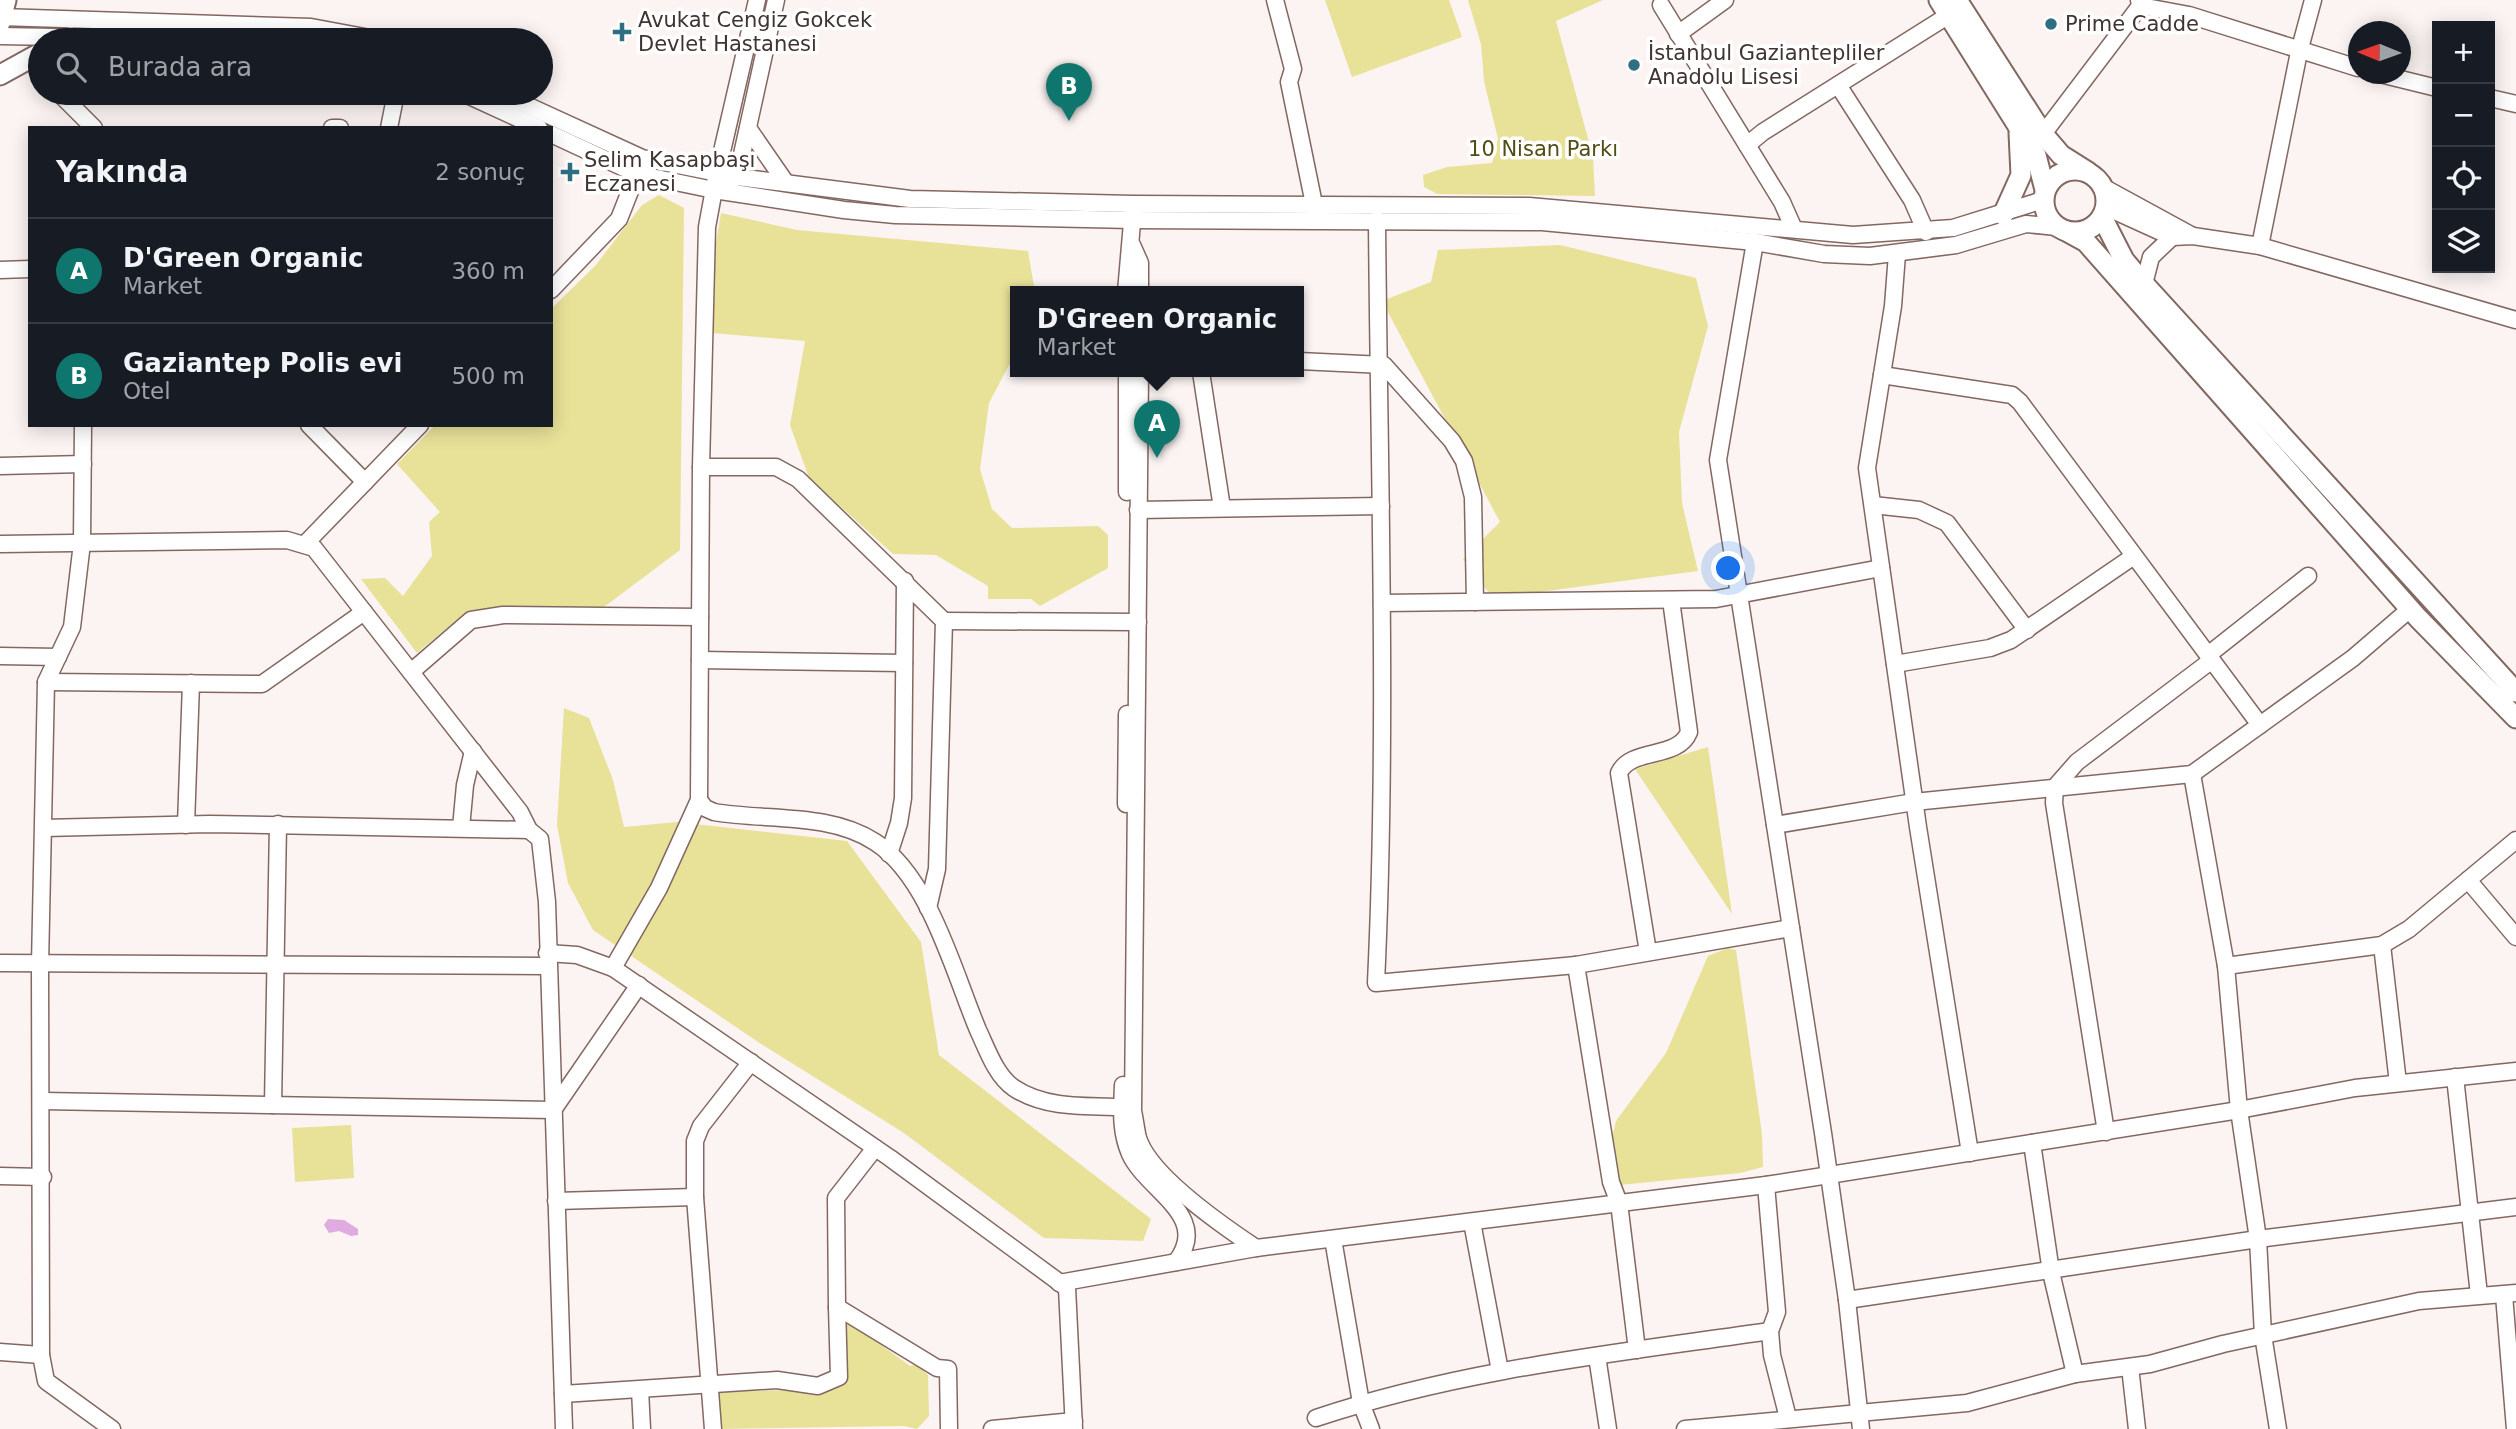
<!DOCTYPE html>
<html lang="tr">
<meta charset="utf-8">
<style>
body{margin:0;font-family:"DejaVu Sans",sans-serif;background:#242831;color:#f1f3f6}
.controls{position:absolute;right:21px;top:21px;display:grid;overflow:hidden;border-radius:0px;box-shadow:0 4px 18px #0003}
.controls button{width:63px;height:63px;display:grid;place-items:center;padding:0;border:0;border-bottom:2px solid #363941;background:#171b24;color:#f1f3f6;font:35px sans-serif}
.compass{position:absolute;left:2348px;top:21px;width:63px;height:63px;border-radius:50%;background:#171b24;box-shadow:0 4px 18px #0003;rotate:271deg}
.you{position:absolute;left:1729px;top:569px;width:24px;height:24px;margin:-18px;border:5px solid #fff;border-radius:50%;background:#1a73e8;box-shadow:0 0 0 10px #1a73e833}
.badge{display:grid;place-items:center;width:46px;height:46px;border-radius:50%;background:#0f766e;color:#fff;font-size:23px;font-weight:700}
.pin{position:absolute;translate:-50% -58px;filter:drop-shadow(0 2px 4px #0008)}
.pin::after{content:'';position:absolute;top:37px;width:24px;height:21px;background:inherit;clip-path:polygon(0 0,100% 0,50% 100%)}
.popup{position:absolute;left:1010px;top:286px;width:294px;height:91px;box-sizing:border-box;display:grid;place-content:center;border-radius:0px;background:#171b24;filter:drop-shadow(0 2px 5px #0005);font-size:23px;white-space:nowrap;color:#9ea1a6}
.popup b{font-size:26px;color:#f1f3f6}
.popup::after{content:'';position:absolute;left:50%;top:100%;margin-left:-14px;border:14px solid transparent;border-top-color:#171b24}
.list{margin:0;padding:0;list-style:none}
h2{display:flex;justify-content:space-between;align-items:center;height:91px;margin:0;padding:0 28px;font-size:30px}
h2 small{font-size:23px;font-weight:400;color:#9ea1a6}
.list li{display:grid;grid-template-columns:46px 1fr auto;gap:21px;align-items:center;box-sizing:border-box;height:105px;padding:0 28px;border-top:2px solid #363941}
.list b{display:block;font-size:26px;white-space:nowrap}
.list p{margin:0;font-size:23px;white-space:nowrap;color:#9ea1a6}
.list em{font-size:23px;font-style:normal;color:#9ea1a6}
.icon{flex:none;width:38px;height:38px;fill:none;stroke:currentColor;stroke-width:2;stroke-linecap:round;stroke-linejoin:round}
.map{position:relative;flex:none;width:2516px;height:1429px;overflow:hidden}
.search{position:absolute;background:#171b24;box-shadow:0 4px 18px #0003;left:28px;top:28px;width:525px;height:77px;display:flex;align-items:center;gap:18px;box-sizing:border-box;padding:0 24px;border-radius:38px;color:#9ea1a6;font-size:26px}
.panel{position:absolute;background:#171b24;box-shadow:0 4px 18px #0003;left:28px;top:126px;width:525px;height:301px;border-radius:0px}
.map>svg:first-child{display:block}
.green{fill:#e8e198}
.water{fill:#dfabe1}
.lines{fill:none;stroke-linecap:round;stroke-linejoin:round}
.minor-casing{stroke:#836861;stroke-width:19}
.major-casing{stroke:#836861;stroke-width:23}
.minor{stroke:#fff;stroke-width:16}
.major{stroke:#fff;stroke-width:19}
.poi-dot{fill:#2f6f83;stroke:#fff;stroke-width:2.5}
.labels{text-anchor:middle;stroke-width:7;stroke-linejoin:round;paint-order:stroke}
.poi-label{font-size:21px;fill:#403431;stroke:#fff;text-anchor:start}
.park-label{font-size:21px;fill:#524d14;stroke:#fff}
</style>
<div class="map">
<svg width="2516" height="1429" viewBox="0 0 2516 1429">
<rect width="100%" height="100%" fill="#fbf4f3"/>
<!-- green -->
<g class="green">
<polygon points="1325,0 1449,0 1462,37 1352,77"/>
<polygon points="1468,0 1603,0 1556,21 1593,157 1595,196 1437,194 1424,187 1423,175 1447,167 1492,163 1498,139 1484,81 1481,44"/>
<polygon points="659,195 684,208 680,550 604,607 465,613 417,653 361,579 385,578 403,596 432,556 429,522 440,512 397,464 435,425 551,425 551,309 595,266 642,205"/>
<polygon points="721,213 797,230 1028,251 1035,292 1015,292 1015,367 1009,365 989,403 980,469 992,509 1012,528 1098,526 1108,535 1108,568 1040,606 1031,599 988,599 988,586 936,555 893,554 809,478 790,425 805,341 712,333 714,255"/>
<polygon points="1560,245 1696,278 1708,326 1679,432 1682,503 1698,571 1493,598 1463,559 1500,522 1382,301 1431,282 1438,250"/>
<polygon points="564,708 589,718 613,780 624,827 677,822 847,841 921,942 939,1055 1151,1219 1143,1241 1044,1238 904,1133 758,1042 593,930 568,883 557,825"/>
<polygon points="1708,747 1732,914 1635,769"/>
<polygon points="1728,948 1736,950 1762,1134 1763,1167 1740,1173 1620,1185 1610,1146 1616,1121 1666,1053 1708,956"/>
<polygon points="351,1125 354,1178 295,1182 292,1128"/>
<polygon points="856,1324 882,1338 881,1345 910,1366 916,1364 928,1375 929,1416 917,1429 904,1426 714,1429 713,1391 828,1390 839,1325"/>
</g>
<!-- water -->
<polygon class="water" points="328,1219 344,1220 358,1229 358,1235 351,1236 339,1231 329,1233 324,1225"/>
<g class="lines">
<defs>
<g id="minor">
<polyline points="1275,0 1293,69 1289,82 1316,214"/>
<polyline points="1661,5 1782,202 1794,229"/>
<polyline points="2140,6 2189,15 2358,68"/>
<polyline points="0,17 311,27 381,40"/>
<polyline points="1678,34 1725,0"/>
<polyline points="0,36 220,40"/>
<polyline points="2380,74 2437,88"/>
<polyline points="1838,85 1912,200 1926,232"/>
<polyline points="59,93 94,128"/>
<polyline points="463,93 539,128"/>
<polyline points="500,93 642,158 737,177 910,199 1133,204 1529,206 1853,235 1953,228 2043,200"/>
<polyline points="2490,98 2516,104"/>
<polyline points="332,128 340,128"/>
<polyline points="389,128 396,93"/>
<polyline points="748,128 786,183"/>
<polyline points="551,134 637,174 714,190 844,210 895,215 1132,220 1542,222 1755,242 1824,254 1870,256 1956,245 2026,224 2057,227"/>
<polyline points="2043,134 2140,6 2139,0"/>
<polyline points="1747,145 1763,132 1949,15"/>
<polyline points="728,182 737,177 776,0"/>
<polyline points="2103,187 2191,235"/>
<polyline points="2106,207 2172,237 2193,236 2260,246 2516,320"/>
<path d="M1377,220c2,254 11,509 -1,763l200,-18 215,-37"/>
<polyline points="1755,242 1718,460 1823,1133 1847,1300 1861,1429"/>
<polyline points="1132,245 1140,263 1140,292"/>
<polyline points="2260,246 2299,52 2313,0"/>
<polyline points="1897,254 1893,306 1867,468 1918,827 1970,1153"/>
<polyline points="0,270 30,269"/>
<polyline points="2144,284 2151,257 2172,237"/>
<polyline points="551,290 619,219 640,166"/>
<polyline points="1126,292 1133,211"/>
<polyline points="1299,361 1384,365 1452,441 1464,461 1473,497 1475,602"/>
<polyline points="1127,372 1127,492"/>
<path d="M1140,372l-7,739c2,9 3,19 5,27 12,38 85,88 118,110"/>
<polyline points="1201,372 1222,508"/>
<polyline points="1882,375 2012,395 2020,402 2260,725"/>
<polyline points="83,425 82,543 72,627 46,682 40,965 41,1355 46,1381 112,1429"/>
<polyline points="309,425 365,482"/>
<polyline points="0,466 83,464"/>
<polyline points="701,467 776,467 798,479 944,621 937,869 928,908"/>
<polyline points="1873,505 1919,510 1947,523 2027,630"/>
<polyline points="1138,510 1381,506"/>
<polyline points="0,544 287,540 314,548 520,812 529,830 540,839 547,902 564,1429"/>
<polyline points="305,544 420,425"/>
<polyline points="1382,603 1716,599 1881,568"/>
<polyline points="944,621 1138,622"/>
<polyline points="2208,655 2308,576"/>
<polyline points="0,656 58,657"/>
<polyline points="700,660 904,663"/>
<polyline points="1895,664 1990,648 2011,640 2134,556"/>
<polyline points="411,672 471,620 503,615 700,617"/>
<polyline points="46,682 262,684 364,612"/>
<polyline points="2192,774 2226,966 2239,1110 2258,1239 2263,1335 2278,1429"/>
<path d="M699,800l6,8 9,4c52,9 115,0 161,30 54,34 79,131 103,188 9,19 18,46 36,58 31,21 73,18 108,19"/>
<polyline points="1126,804 1127,714"/>
<polyline points="186,825 191,683"/>
<polyline points="1775,825 1914,802 2192,774 2353,658 2410,609"/>
<polyline points="44,828 210,824 529,830"/>
<polyline points="461,828 465,785 473,751"/>
<polyline points="889,854 899,823 903,798 905,581"/>
<polyline points="2468,880 2516,937"/>
<polyline points="2382,945 2398,1083"/>
<path d="M1648,952l-29,-179c12,-26 59,-13 70,-41l-18,-132"/>
<polyline points="547,953 577,955 613,968 890,1158 1067,1288 1074,1429"/>
<polyline points="0,963 547,966"/>
<polyline points="1576,965 1611,1182 1619,1203 1637,1350"/>
<polyline points="2226,966 2382,945 2409,929 2516,840"/>
<polyline points="613,968 659,888 699,800 701,467 707,227 717,173 757,0"/>
<polyline points="2455,1077 2479,1295"/>
<path d="M1123,1085c-1,25 -3,46 7,69 17,37 82,62 46,108"/>
<polyline points="42,1101 553,1110 639,985"/>
<polyline points="273,1105 278,824"/>
<polyline points="2106,1132 2054,803 2055,787 2077,762 2212,660"/>
<polyline points="2032,1143 2051,1272 2075,1374"/>
<polyline points="875,1148 836,1198 837,1307 937,1368 948,1369 949,1429"/>
<polyline points="0,1176 43,1177"/>
<polyline points="1766,1185 1777,1312 1770,1331 1772,1355 1788,1418"/>
<polyline points="556,1201 695,1197"/>
<polyline points="1472,1222 1500,1371"/>
<polyline points="1333,1239 1361,1403 1371,1429"/>
<polyline points="1059,1283 1256,1248 1766,1185 2239,1110 2355,1088 2516,1071"/>
<polyline points="2504,1295 2515,1429"/>
<polyline points="1847,1300 2258,1239 2516,1207"/>
<polyline points="0,1352 41,1355"/>
<polyline points="1597,1356 1608,1429"/>
<polyline points="2130,1367 2137,1429"/>
<polyline points="640,1390 642,1429"/>
<polyline points="563,1394 777,1380 818,1386 839,1377 837,1307"/>
<path d="M1316,1418c146,-49 302,-65 454,-87"/>
<polyline points="713,1429 695,1197 695,1141 701,1126 751,1062"/>
<polyline points="992,1429 1074,1421"/>
<polyline points="1685,1429 1967,1403 2075,1374 2150,1364 2223,1344 2419,1301 2516,1293"/>
</g>
<g id="major">
<polyline points="1939,0 2036,155 2045,190"/>
<polyline points="1957,0 2043,134 2061,155 2088,172"/>
<polyline points="0,23 6,0"/>
<polyline points="65,40 71,37"/>
<polyline points="0,75 40,53"/>
<circle cx="2075" cy="201" r="31"/>
<polyline points="2003,215 2021,175 2019,133"/>
<polyline points="2102,217 2124,260 2144,284 2516,692"/>
<polyline points="2066,231 2086,242 2418,618 2516,718"/>
</g>
</defs>
<!-- minor casing -->
<use href="#minor" class="minor-casing"/>
<!-- major casing -->
<use href="#major" class="major-casing"/>
<!-- minor -->
<use href="#minor" class="minor"/>
<!-- major -->
<use href="#major" class="major"/>
</g>
<!-- markers -->
<g class="poi-dot">
<circle cx="2051" cy="24" r="7"/>
<path d="M618.5 21.5h7v7h7v7h-7v7h-7v-7h-7v-7h7z"/>
<circle cx="1634" cy="65" r="7"/>
<path d="M566.5 161.5h7v7h7v7h-7v7h-7v-7h-7v-7h7z"/>
</g>
<g class="labels">
<!-- poi labels -->
<g class="poi-label">
<text x="638" y="27">Avukat Cengiz Gokcek<tspan x="638" dy="24">Devlet Hastanesi</tspan></text>
<text x="2065" y="31">Prime Cadde</text>
<text x="1648" y="60">İstanbul Gaziantepliler<tspan x="1648" dy="24">Anadolu Lisesi</tspan></text>
<text x="584" y="167">Selim Kasapbaşı<tspan x="584" dy="24">Eczanesi</tspan></text>
</g>
<!-- park labels -->
<g class="park-label">
<text x="1543" y="156">10 Nisan Parkı</text>
</g>
</g>
</svg>
<div class="controls">
<button>+</button>
<button>−</button>
<button><svg class="icon" aria-label="locate" viewBox="0 0 24 24"><circle cx="12" cy="12" r="6"/><path d="M12 2v4M12 18v4M2 12h4M18 12h4"/></svg></button>
<button><svg class="icon" aria-label="layers" viewBox="0 0 24 24"><path d="M12 4l9 5-9 5-9-5zM3 14l9 5 9-5"/></svg></button>
</div>
<svg class="compass" viewBox="-18 -18 36 36"><path d="M0-13l5 13h-10z" fill="#e53935"/><path d="M0 13l5-13h-10z" fill="#9ea1a6"/></svg>
<div class="you"></div>
<div class="pin badge" style="left:1157px;top:458px">A</div>
<div class="popup"><b>D'Green Organic</b>Market</div>
<div class="pin badge" style="left:1069px;top:121px">B</div>
<div class="search"><svg class="icon" aria-label="search" viewBox="0 0 24 24"><circle cx="10" cy="10" r="6"/><path d="M15 15l6 6"/></svg>Burada ara</div>
<section class="panel">
<h2>Yakında<small>2 sonuç</small></h2>
<ul class="list">
<li><span class="badge">A</span><div><b>D'Green Organic</b><p>Market</p></div><em>360 m</em></li>
<li><span class="badge">B</span><div><b>Gaziantep Polis evi</b><p>Otel</p></div><em>500 m</em></li>
</ul>
</section>
</div>
